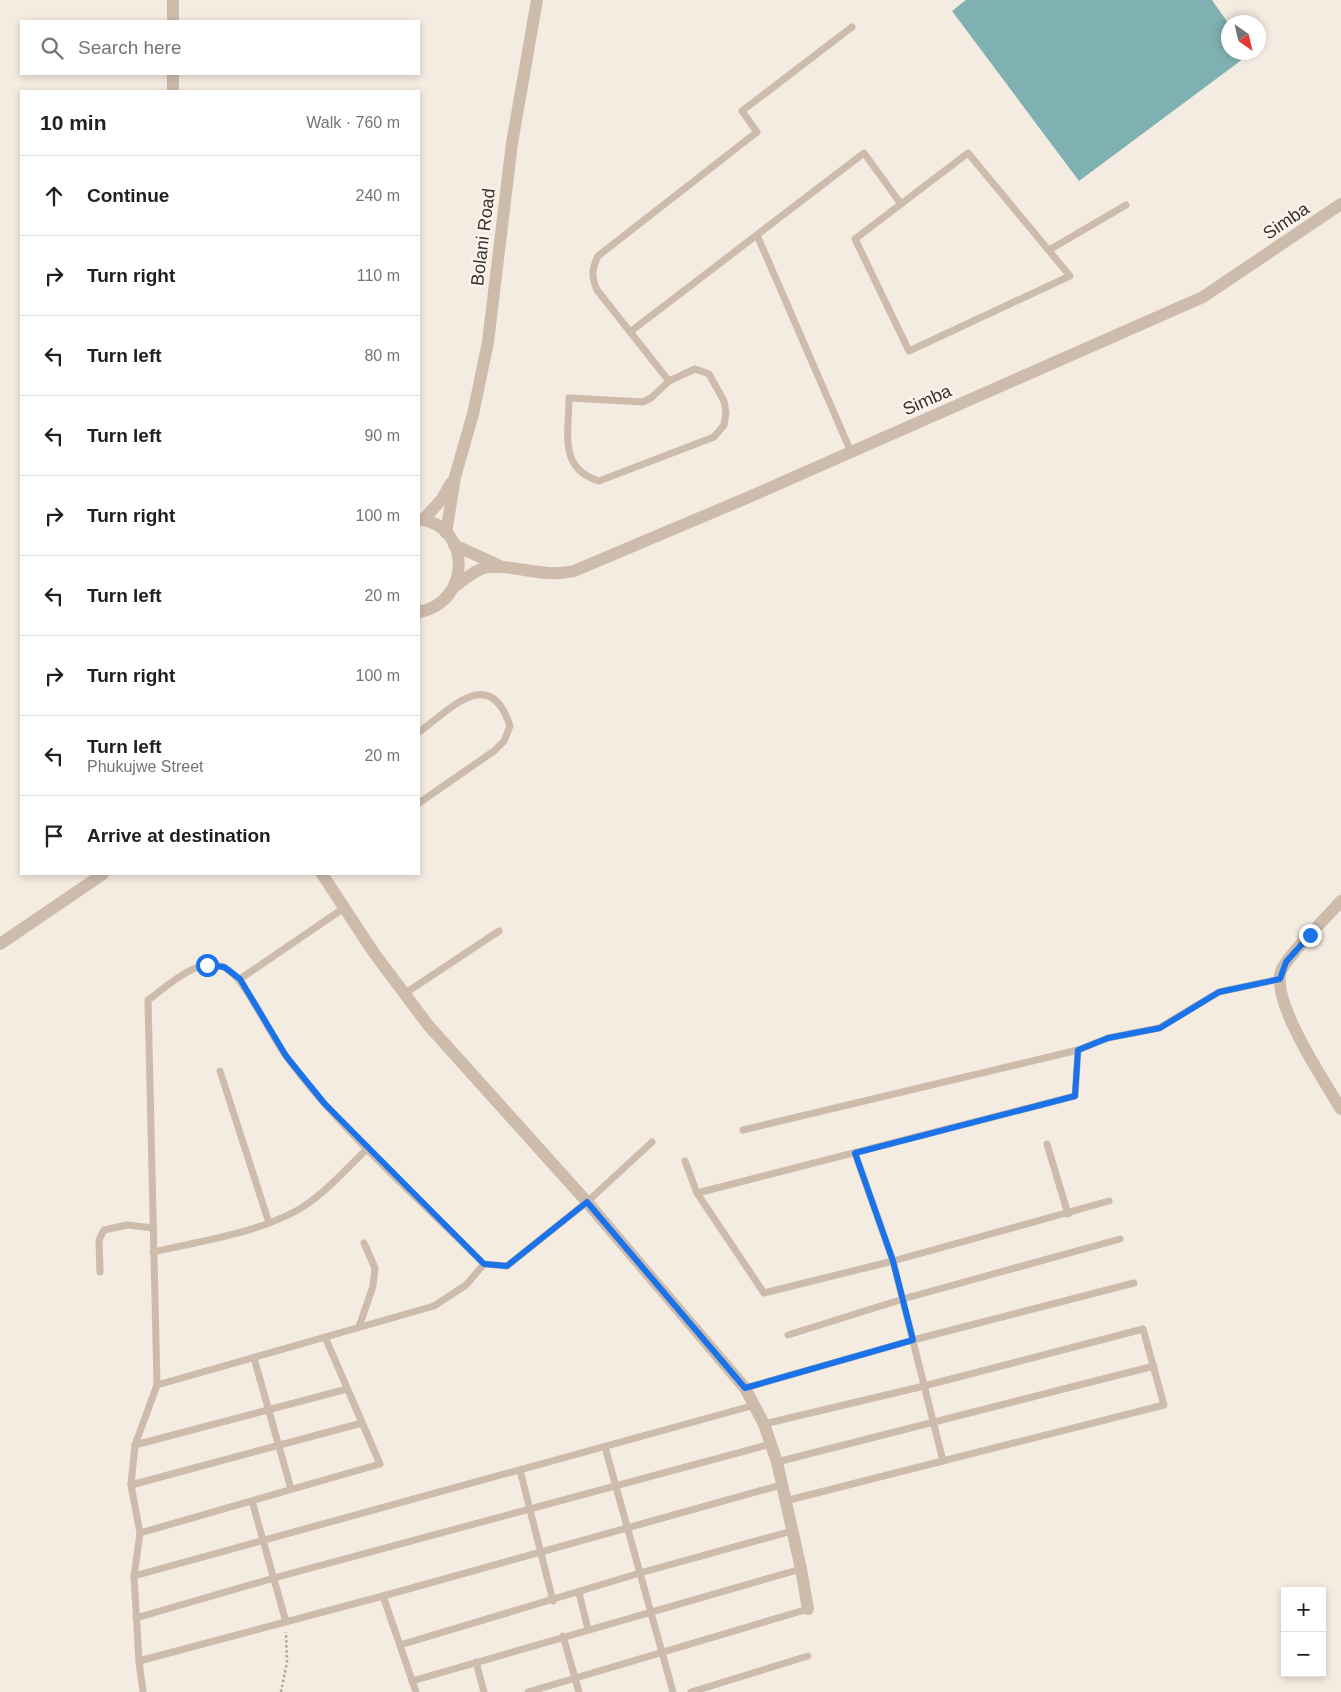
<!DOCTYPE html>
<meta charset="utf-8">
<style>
body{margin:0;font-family:Arial,sans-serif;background:#f6f6f6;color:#202124}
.controls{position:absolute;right:15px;bottom:15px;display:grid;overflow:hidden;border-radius:0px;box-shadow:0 2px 8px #0003}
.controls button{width:45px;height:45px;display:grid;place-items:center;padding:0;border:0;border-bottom:1px solid #e0e0e0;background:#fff;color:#202124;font:25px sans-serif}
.compass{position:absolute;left:1221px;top:15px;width:45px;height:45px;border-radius:50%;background:#fff;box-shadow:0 2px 8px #0003;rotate:146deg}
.stop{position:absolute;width:15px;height:15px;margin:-11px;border:4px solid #1a73e8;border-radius:50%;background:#fff}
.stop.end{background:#1a73e8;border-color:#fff;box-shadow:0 1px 5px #0008}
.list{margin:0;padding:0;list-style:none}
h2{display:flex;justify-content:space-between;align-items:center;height:65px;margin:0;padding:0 20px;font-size:21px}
h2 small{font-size:16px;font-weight:400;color:#757577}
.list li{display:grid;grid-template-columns:32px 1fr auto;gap:15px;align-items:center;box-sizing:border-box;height:80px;padding:0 20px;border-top:1px solid #e0e0e0}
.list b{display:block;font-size:19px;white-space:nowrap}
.list p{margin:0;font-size:16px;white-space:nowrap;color:#757577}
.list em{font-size:16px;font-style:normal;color:#757577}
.icon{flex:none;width:28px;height:28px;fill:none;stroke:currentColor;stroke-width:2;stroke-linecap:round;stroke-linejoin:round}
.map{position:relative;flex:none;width:1341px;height:1692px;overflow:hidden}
.search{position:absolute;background:#fff;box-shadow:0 2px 8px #0003;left:20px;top:20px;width:400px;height:55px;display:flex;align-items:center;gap:12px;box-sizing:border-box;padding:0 18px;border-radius:0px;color:#757577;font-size:19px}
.panel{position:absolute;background:#fff;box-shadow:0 2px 8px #0003;left:20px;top:90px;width:400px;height:785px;border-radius:0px}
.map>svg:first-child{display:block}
.water{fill:#7fb0b2}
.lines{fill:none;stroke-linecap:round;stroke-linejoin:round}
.path{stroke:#b9a596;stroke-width:2.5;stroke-dasharray:2.5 2.5;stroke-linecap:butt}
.service{stroke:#cdbbac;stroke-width:7}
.minor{stroke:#cdbbac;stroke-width:12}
.tertiary{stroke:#cdbbac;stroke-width:12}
.route{stroke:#1a73e8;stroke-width:6}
.labels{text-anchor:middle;stroke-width:4.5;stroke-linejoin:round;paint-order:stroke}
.street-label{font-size:18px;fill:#3b302b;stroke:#fbf5ee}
</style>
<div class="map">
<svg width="1341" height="1692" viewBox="0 0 1341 1692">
<rect width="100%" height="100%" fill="#f4ebe1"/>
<!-- water -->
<polygon class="water" points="966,0 1212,0 1228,23 1228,52 1251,53 1079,181 952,11"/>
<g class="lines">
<!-- path -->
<polyline class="path" points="281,1692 287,1662 286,1632"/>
<!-- service -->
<g class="service">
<polygon points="968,153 1070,276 909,351 855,239"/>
<polyline points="757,235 851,452"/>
<polyline points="1049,250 1126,205"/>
<polyline points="630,332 864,153 901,204"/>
<path d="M695,369l14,5 15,27 2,12 -2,12 -10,12 -115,44c-41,-12 -30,-49 -30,-83l74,4 8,-4 18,-17z"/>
<path d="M669,381l-72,-91c-6,-14 -5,-21 1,-34l159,-124 -15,-21 110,-84"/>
<path d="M419,732c32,-23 71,-68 91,-6l-6,15 -10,10 -75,52"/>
<polyline points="240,979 344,908"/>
<polyline points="404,994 499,931"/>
<polyline points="220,1071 269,1223"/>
<polyline points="743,1130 1078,1050 1108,1038 1159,1028 1219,992 1280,979"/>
<polyline points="1047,1144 1068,1214"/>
<polyline points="855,1153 893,1261 943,1461"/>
<polyline points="685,1161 697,1193 764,1293 893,1261 1109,1201"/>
<polyline points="697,1193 1075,1096 1078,1050"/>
<path d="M153,1252c48,-11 100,-18 143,-41 27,-15 50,-42 72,-63"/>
<polyline points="100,1272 99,1240 104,1230 127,1225 153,1228"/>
<polyline points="359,1327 373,1286 375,1268 364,1243"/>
<polyline points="788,1335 903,1299 1120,1239"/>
<polyline points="254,1358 291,1489"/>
<polyline points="157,1385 434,1306 466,1285 484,1264 507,1266 587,1202 652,1142"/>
<polyline points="745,1388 913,1340 1134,1283"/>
<polyline points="764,1424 924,1386 1143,1329 1164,1405 785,1501"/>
<polyline points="135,1445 347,1389"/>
<polyline points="605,1447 673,1692"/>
<polyline points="777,1462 1154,1366"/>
<polyline points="520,1470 553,1601"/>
<polyline points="131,1485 362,1423"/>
<polyline points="252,1501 286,1622"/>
<polyline points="140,1533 380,1464 325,1337"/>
<polyline points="134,1576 755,1405"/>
<polyline points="579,1593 588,1629"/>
<polyline points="383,1596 416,1692"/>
<polyline points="136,1618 274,1578 771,1444"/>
<polyline points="563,1636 579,1692"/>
<polyline points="400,1645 640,1573 792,1531"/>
<polyline points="139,1661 383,1596 781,1485"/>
<polyline points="476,1662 484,1692"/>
<polyline points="412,1681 801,1569"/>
<path d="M143,1692l-4,-31 -5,-85 6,-43 -9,-48 4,-40 22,-60 -9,-385c20,-14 49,-44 76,-33 19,8 47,69 62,89 54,74 133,143 198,208"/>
<polyline points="528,1692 808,1609"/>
<polyline points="691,1692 808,1656"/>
</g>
<!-- minor -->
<g class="minor">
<polyline points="173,21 173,0"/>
<polyline points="173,91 173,74"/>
<polyline points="454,545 500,566"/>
<path d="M454,587c10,-7 19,-16 30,-19 26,-6 57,11 90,3l175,-74 454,-200 138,-93"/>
<polyline points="322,874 374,953 428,1025 587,1202 745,1388 764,1424 777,1462 801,1569 808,1609"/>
<path d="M1341,901c-13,15 -54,55 -60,70 -10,31 43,110 60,138"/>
</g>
<!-- tertiary -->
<g class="tertiary">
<path d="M419,519c53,7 53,83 0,93"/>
<polyline points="423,520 442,499 451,483"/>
<polyline points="446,533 455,477 473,414 488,342 512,143 537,0"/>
<polyline points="0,944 103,874"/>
</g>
</g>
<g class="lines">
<!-- route -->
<polyline class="route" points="207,965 224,967 240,979 286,1056 324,1103 484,1264 507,1266 587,1202 745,1388 913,1340 893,1261 855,1153 1075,1096 1078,1050 1108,1038 1160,1028 1219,992 1280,979 1286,962 1310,935"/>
</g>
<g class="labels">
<!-- street labels -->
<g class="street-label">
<text transform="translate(1286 221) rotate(-34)" y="6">Simba</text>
<text transform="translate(483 237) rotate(-83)" y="6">Bolani Road</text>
<text transform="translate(927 400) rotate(-24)" y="6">Simba</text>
</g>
</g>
</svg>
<div class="controls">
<button>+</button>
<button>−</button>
</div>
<svg class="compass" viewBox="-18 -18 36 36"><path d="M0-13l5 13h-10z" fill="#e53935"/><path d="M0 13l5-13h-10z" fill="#757577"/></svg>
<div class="stop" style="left:207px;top:965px"></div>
<div class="stop end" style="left:1310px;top:935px"></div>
<div class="search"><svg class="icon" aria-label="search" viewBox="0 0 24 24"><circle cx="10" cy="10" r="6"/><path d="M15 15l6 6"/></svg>Search here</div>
<section class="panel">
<h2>10 min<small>Walk · 760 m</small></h2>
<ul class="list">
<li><svg class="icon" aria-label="ahead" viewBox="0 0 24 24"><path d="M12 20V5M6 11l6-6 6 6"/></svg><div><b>Continue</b></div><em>240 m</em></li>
<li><svg class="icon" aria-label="right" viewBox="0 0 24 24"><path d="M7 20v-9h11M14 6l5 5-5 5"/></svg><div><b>Turn right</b></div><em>110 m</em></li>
<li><svg class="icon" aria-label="left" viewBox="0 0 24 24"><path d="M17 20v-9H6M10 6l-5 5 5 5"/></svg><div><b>Turn left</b></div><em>80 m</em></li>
<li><svg class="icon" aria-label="left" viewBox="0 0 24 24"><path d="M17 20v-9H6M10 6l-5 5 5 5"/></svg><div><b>Turn left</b></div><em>90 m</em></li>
<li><svg class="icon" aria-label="right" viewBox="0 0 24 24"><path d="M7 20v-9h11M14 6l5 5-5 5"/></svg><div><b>Turn right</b></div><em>100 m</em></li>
<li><svg class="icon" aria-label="left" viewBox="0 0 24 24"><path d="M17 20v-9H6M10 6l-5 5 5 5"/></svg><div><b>Turn left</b></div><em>20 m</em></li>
<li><svg class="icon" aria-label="right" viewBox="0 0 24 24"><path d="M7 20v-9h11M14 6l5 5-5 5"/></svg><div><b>Turn right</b></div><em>100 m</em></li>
<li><svg class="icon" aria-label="left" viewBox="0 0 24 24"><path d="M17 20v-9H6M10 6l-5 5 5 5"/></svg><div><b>Turn left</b><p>Phukujwe Street</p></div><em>20 m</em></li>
<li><svg class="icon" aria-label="arrive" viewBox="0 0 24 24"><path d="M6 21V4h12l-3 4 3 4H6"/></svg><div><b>Arrive at destination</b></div></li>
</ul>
</section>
</div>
